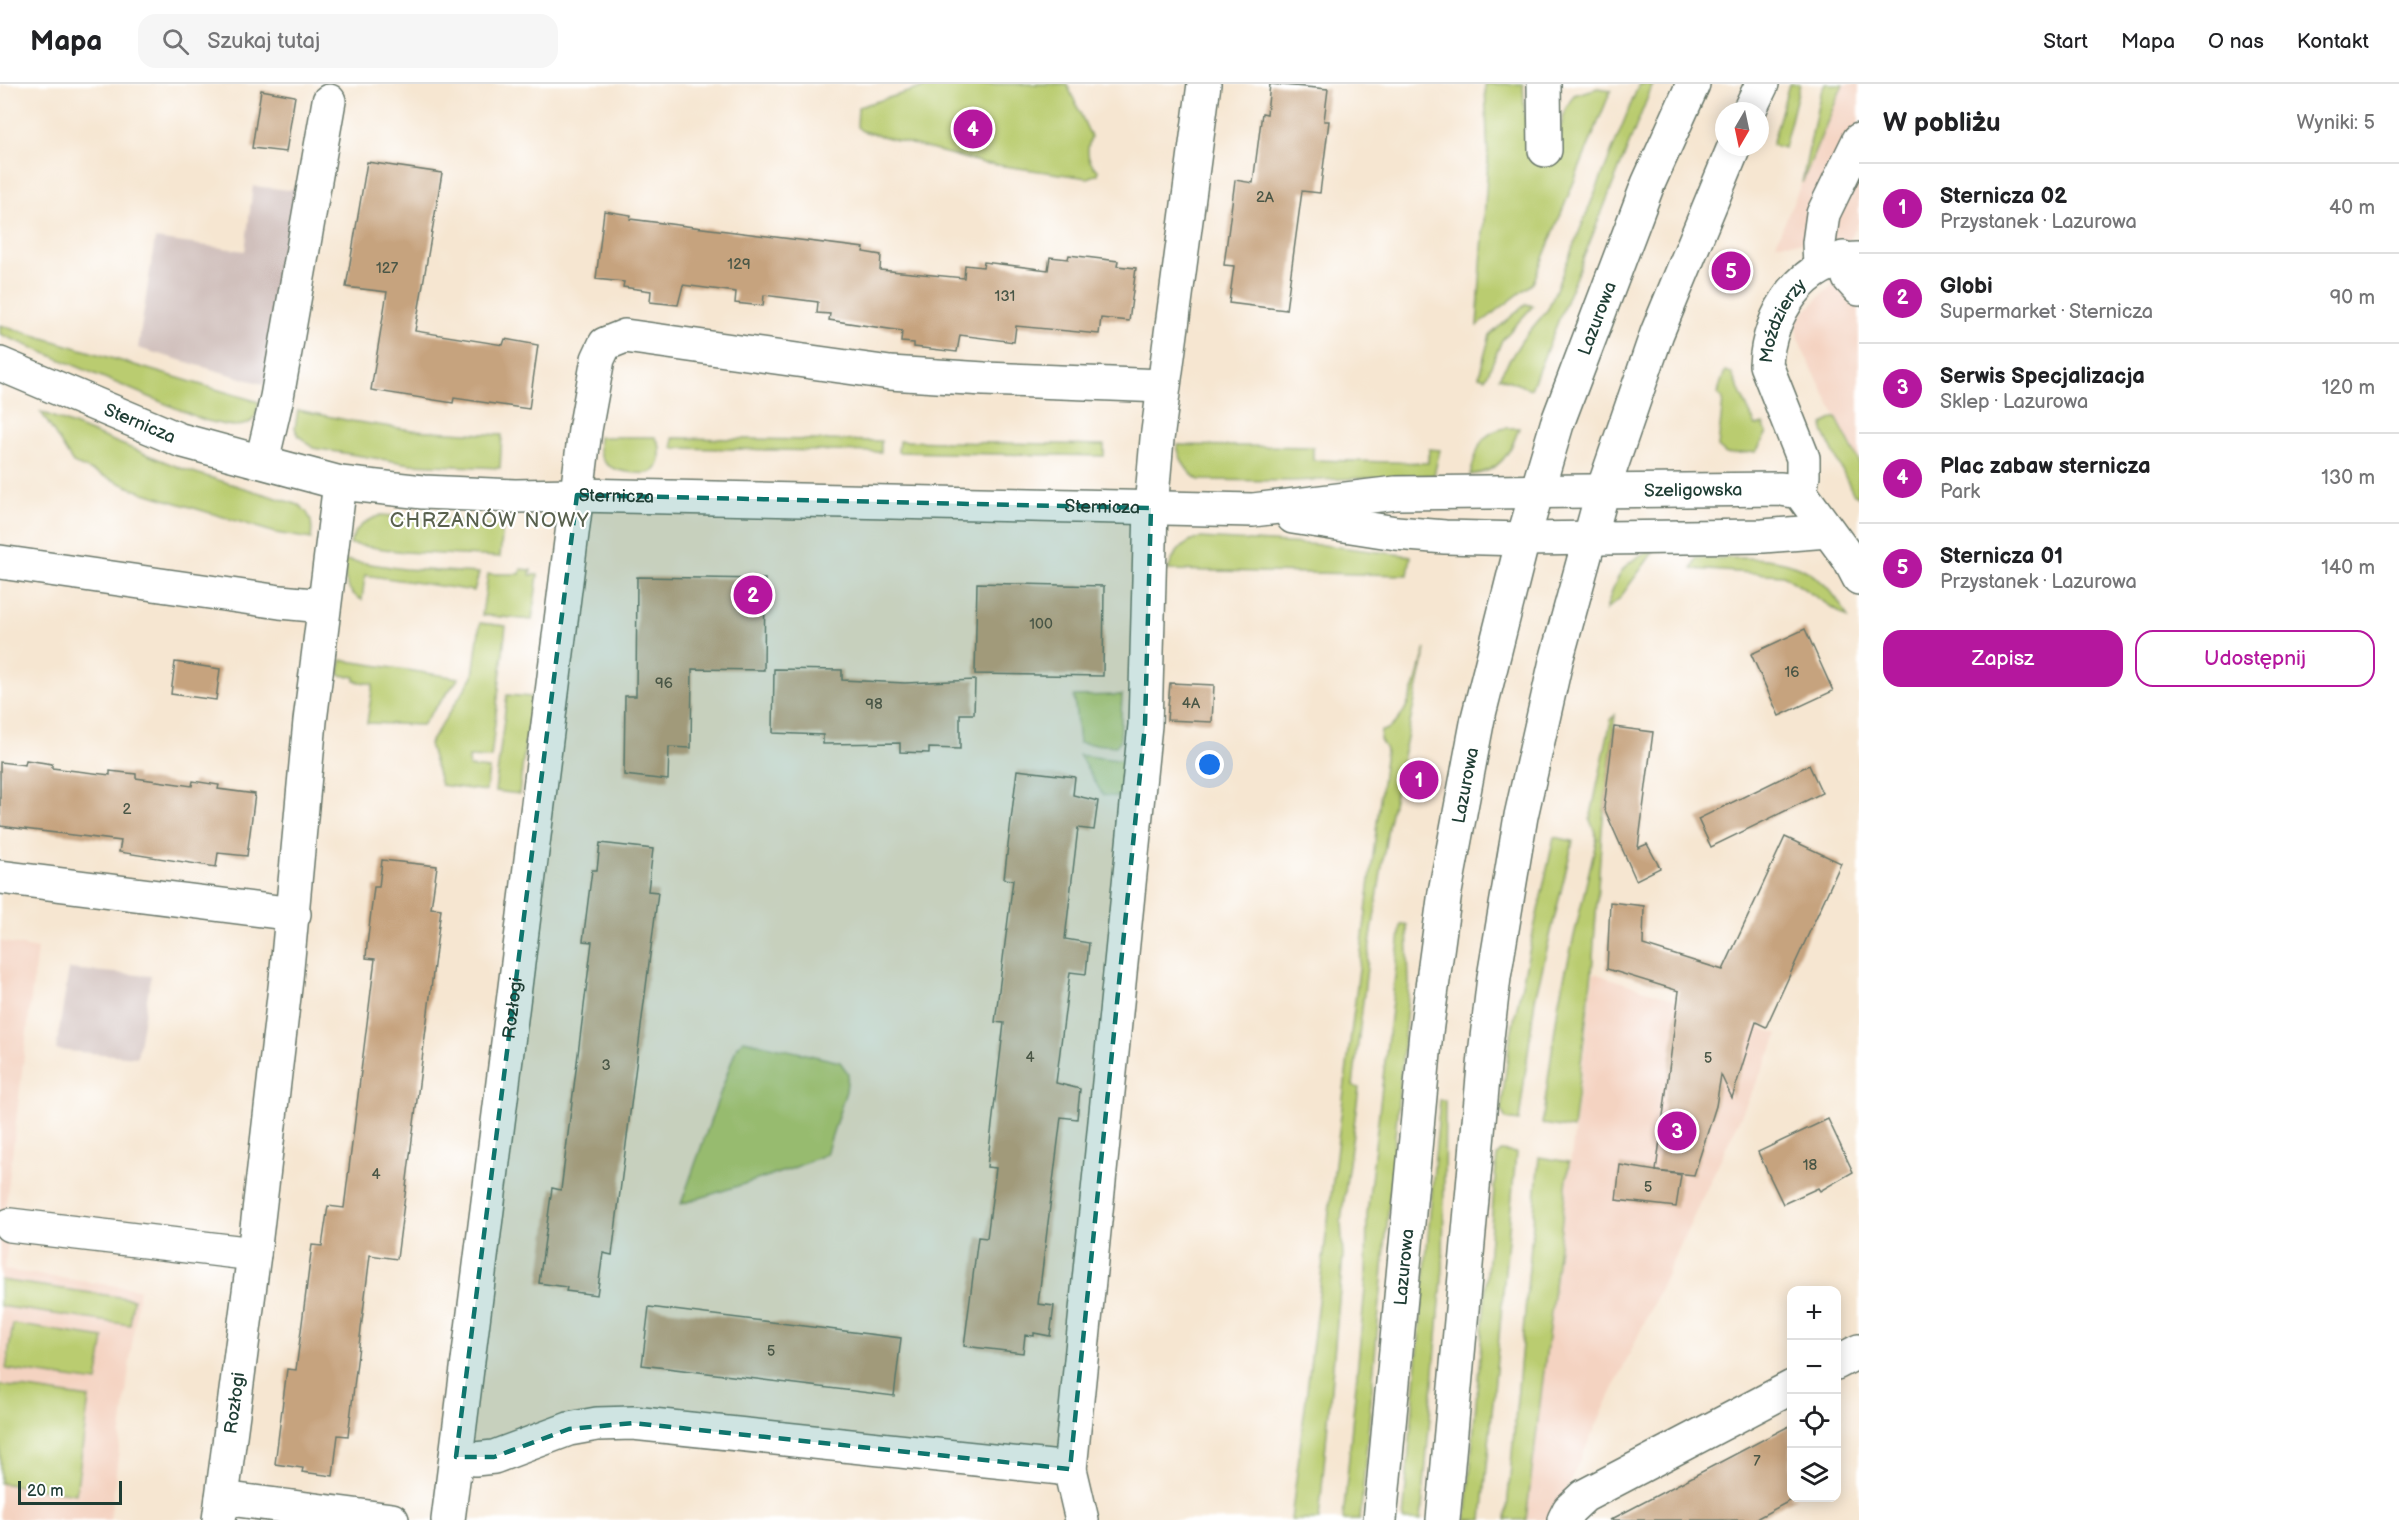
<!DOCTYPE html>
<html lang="pl">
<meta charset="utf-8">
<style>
body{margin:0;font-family:"Balsamiq Sans",sans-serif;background:#f6f6f6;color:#202124}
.controls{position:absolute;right:18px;bottom:18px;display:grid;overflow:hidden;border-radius:12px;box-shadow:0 3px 15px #0003}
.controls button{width:54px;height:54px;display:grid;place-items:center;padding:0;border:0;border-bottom:2px solid #e0e0e0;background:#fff;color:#202124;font:30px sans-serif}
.compass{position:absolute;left:1715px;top:18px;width:54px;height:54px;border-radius:50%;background:#fff;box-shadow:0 3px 15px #0003;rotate:189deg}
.scale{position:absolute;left:18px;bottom:15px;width:104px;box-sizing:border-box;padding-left:6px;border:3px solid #1f3d34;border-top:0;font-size:16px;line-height:21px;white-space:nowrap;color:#1f3d34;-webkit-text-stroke:4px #fff;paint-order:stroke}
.you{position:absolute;left:1210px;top:681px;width:21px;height:21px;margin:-15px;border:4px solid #fff;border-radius:50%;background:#1a73e8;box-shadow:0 0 0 9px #1a73e833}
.badge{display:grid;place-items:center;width:39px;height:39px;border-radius:50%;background:#b5179e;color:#fff;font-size:20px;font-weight:700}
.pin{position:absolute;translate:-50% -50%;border:3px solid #fff;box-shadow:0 2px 6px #0006}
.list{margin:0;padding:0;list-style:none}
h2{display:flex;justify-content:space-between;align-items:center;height:78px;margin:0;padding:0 24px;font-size:26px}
h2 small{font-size:20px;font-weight:400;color:#757577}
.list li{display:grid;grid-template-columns:39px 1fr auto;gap:18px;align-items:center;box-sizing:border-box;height:90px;padding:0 24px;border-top:2px solid #e0e0e0}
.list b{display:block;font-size:22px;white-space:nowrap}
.list p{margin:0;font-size:20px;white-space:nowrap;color:#757577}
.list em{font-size:20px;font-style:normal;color:#757577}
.actions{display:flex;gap:12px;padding:18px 24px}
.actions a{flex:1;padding:14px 0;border:2px solid #b5179e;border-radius:18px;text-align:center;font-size:21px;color:#b5179e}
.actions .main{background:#b5179e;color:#fff}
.icon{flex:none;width:33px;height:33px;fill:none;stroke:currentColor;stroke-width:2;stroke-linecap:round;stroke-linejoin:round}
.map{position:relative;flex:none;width:1859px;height:1436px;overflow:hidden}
header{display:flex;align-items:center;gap:36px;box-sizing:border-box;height:84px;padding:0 30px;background:#fff;border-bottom:2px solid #e0e0e0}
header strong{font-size:28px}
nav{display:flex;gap:33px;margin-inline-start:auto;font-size:21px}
.search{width:420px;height:54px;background:#f6f6f6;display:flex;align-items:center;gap:15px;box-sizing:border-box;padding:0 21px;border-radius:18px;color:#757577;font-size:22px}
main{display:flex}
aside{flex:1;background:#fff}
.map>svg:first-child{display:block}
.built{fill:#f4d3c1}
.industrial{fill:#d0c0bc}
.green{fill:#bacc70;stroke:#6c8452;stroke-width:1.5}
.building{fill:#c6a37e}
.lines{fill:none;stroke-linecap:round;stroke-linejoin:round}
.minor-casing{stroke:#6a786b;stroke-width:36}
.major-casing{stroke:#6a786b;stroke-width:36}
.minor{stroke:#fff;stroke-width:33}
.major{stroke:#fff;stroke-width:33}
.marked{fill:#0f766e;fill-opacity:0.2;stroke:#0f766e;stroke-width:4.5;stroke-dasharray:12 8;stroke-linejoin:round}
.labels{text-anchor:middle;stroke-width:4.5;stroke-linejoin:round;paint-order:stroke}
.number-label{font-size:15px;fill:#495646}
.street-label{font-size:18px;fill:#1f3d34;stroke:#fff}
.neighbourhood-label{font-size:20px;letter-spacing:1.5px;fill:#59614e;stroke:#fff}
</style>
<header>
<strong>Mapa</strong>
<div class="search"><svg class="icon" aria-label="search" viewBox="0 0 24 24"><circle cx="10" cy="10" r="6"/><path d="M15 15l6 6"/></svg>Szukaj tutaj</div>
<nav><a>Start</a><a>Mapa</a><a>O nas</a><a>Kontakt</a></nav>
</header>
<main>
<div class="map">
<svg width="1859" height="1436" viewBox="0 0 1859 1436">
<rect width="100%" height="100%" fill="#fff"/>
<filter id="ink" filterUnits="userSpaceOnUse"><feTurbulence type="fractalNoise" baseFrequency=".0167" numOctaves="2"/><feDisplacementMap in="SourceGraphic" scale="12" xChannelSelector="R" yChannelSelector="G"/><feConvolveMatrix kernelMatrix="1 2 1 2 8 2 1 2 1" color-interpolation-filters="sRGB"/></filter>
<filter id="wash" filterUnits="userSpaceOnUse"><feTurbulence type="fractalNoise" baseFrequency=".008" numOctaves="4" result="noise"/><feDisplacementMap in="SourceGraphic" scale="24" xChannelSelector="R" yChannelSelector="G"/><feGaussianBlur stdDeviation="1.35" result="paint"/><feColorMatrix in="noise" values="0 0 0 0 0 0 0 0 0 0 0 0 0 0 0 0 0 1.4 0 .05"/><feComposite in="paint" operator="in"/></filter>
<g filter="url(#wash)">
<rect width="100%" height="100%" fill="#f6e6d1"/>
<!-- built -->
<g class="built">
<polygon points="1843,0 1859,0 1859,138 1849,158 1776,159"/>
<polygon points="1859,191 1859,378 1802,265 1794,238 1837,196"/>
<polygon points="0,857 37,865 3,1145 10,1147 4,1186 139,1205 110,1436 0,1436"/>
<polygon points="1594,889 1779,950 1552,1436 1526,1436"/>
</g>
<!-- industrial -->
<g class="industrial">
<polygon points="302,100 266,301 138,264 155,155 245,167 253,102 289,106"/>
<polygon points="69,885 151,892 137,973 56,966"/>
</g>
<!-- green -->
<g class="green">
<path d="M934,0h133l24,53c-5,13 -5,25 7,33v4l-10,4 -105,-15 -121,-32 -5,-4 1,-20z"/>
<polygon points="1485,0 1523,0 1527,68 1553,69 1566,24 1574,11 1598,4 1611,6 1533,199 1477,242 1488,76"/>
<polygon points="1639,0 1653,0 1531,305 1499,293 1522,256 1548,225"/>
<polygon points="1789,0 1800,0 1784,64 1772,61"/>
<polygon points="1825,0 1843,0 1802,99 1820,11"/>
<polygon points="1526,220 1533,222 1502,256 1486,294 1479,292 1490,251"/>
<path d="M0,241l259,77c-1,4 -2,11 -4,15 -10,16 -37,6 -51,3l-204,-86z"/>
<polygon points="1725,287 1731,289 1756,342 1763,340 1767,349 1756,368 1726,370 1718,363 1723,315 1717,310"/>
<polygon points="298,326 351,337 412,346 502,351 500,384 411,380 313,364 298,351 295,344"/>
<path d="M41,328l142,57 116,36c13,10 14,19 12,34l-35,-6 -135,-41 -68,-29z"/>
<polygon points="1836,333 1859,378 1859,414 1853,409 1823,347 1823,340"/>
<path d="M1505,344h14c-9,26 -19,44 -49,47 7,-23 8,-42 35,-47z"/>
<path d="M599,353h56c4,5 6,10 5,17 0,7 -1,13 -6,17 -6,4 -12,2 -19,2 -24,-2 -39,-9 -36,-36z"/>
<polygon points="673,354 881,357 881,368 673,364"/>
<polygon points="899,357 1104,361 1104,372 898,368"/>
<path d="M1177,361l136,2v13l115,3 1,-14 11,1 -6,25 -141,6 -94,-1c-13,-8 -19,-20 -22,-35z"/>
<path d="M381,431l122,10 -3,32 -96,-5 -54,-8c5,-17 15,-23 31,-29z"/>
<path d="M1199,454l123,7 89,11 -3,19 -240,-5c6,-17 13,-26 31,-32z"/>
<path d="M1654,467l-35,48 -13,11c8,-28 16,-52 48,-59z"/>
<path d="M1696,474c67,1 117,-10 152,60l-65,-43 -91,-6z"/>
<path d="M344,476l60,9 75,4 -5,18 -109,-16 -3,25c-17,-8 -18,-23 -18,-40z"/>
<polygon points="521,485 531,486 530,491 538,491 532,536 482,531 488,490 520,490"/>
<polygon points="480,539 506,542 491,674 469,673 469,683 489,685 486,707 441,701 429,660 473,592"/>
<path d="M1426,564l-38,179 -19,124 -16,135 6,2 -18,134 2,34 -24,264h-28l95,-770 -6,-11 1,-8c27,-3 38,-62 45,-83z"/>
<polygon points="341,576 459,594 422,641 367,639 373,600 355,597 355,593 339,591"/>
<polygon points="507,611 531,613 519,710 495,707"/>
<polygon points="1122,611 1120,657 1116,662 1079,659 1074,612"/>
<polygon points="1615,631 1602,745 1592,888 1573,1045 1542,1040 1559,916 1597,754 1590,736 1611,636"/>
<polygon points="1079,671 1132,678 1129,715 1103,711"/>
<polygon points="1554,753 1573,757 1535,915 1519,1037 1506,1035 1501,1026 1510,955"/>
<polygon points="1401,840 1407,841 1409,900 1360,1436 1343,1436 1366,1194 1367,1131"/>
<polygon points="744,956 840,978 848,989 846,1007 826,1070 791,1085 681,1120 737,962"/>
<polygon points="1440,1016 1445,1016 1443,1184 1421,1436 1403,1436"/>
<polygon points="1501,1067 1516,1069 1482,1436 1466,1436 1497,1071"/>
<polygon points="1539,1073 1569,1078 1526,1436 1506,1436"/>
<polygon points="0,1196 133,1215 130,1241 0,1222"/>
<polygon points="13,1240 104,1254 97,1298 6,1285"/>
<polygon points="0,1301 89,1314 76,1410 0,1399"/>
</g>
<g id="blocks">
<!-- building -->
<g class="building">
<polygon points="1270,0 1328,5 1324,37 1329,37 1320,109 1302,107 1286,226 1229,219 1234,182 1224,181 1235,96 1253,99 1262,29 1267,30"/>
<polygon points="261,6 295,12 286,68 252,64"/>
<polygon points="367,78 442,89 415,247 503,261 505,255 538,261 529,325 454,314 453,319 371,306 387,208 346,203"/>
<polygon points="604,127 631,131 630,135 864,164 863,168 881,171 880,186 964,194 965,181 983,183 984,178 1048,186 1050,173 1068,175 1069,171 1118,177 1117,182 1136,184 1129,237 1101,234 1099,250 1016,242 1014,258 960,251 957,268 914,263 914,259 901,258 902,247 829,236 830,230 817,229 818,218 764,211 763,222 735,219 736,208 683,201 678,221 650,218 651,207 623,203 624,198 596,195"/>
<polygon points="637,493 765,495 764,586 692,585 691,664 669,663 668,696 624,691 625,612 636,612"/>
<polygon points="977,499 1104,502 1103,592 975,590"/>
<polygon points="1805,545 1833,607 1779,632 1751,570"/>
<polygon points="175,578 220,585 216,616 171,610"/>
<polygon points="774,585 842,586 842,596 905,599 975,596 974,630 960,630 960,665 929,664 929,669 900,668 900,659 823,660 823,651 773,649"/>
<polygon points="1170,599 1214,601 1212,638 1167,636"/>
<polygon points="1614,643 1653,648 1638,764 1647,760 1660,784 1636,796 1604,724"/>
<polygon points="26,676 52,680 52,684 110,691 110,687 136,690 136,694 192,702 193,697 219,701 218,705 255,710 247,772 218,769 216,783 119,768 121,757 0,742 0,678 25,681"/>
<polygon points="1809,681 1822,709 1711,763 1698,735"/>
<polygon points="1017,686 1075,693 1073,711 1098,717 1094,746 1078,744 1065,855 1089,859 1086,890 1070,888 1056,999 1080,1005 1077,1035 1061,1033 1038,1220 1054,1222 1050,1252 1034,1249 1034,1252 1025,1251 1023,1269 964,1262 978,1153 987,1154 996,1084 987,1083 1004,939 995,938 1013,796 1004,795"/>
<polygon points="1785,753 1841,779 1766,943 1756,938 1732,1014 1721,991 1716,1022 1694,1091 1656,1087 1679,907 1607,885 1610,818 1644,822 1643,861 1723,886"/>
<polygon points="600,759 653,765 648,807 658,808 612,1171 603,1169 597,1211 566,1207 567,1203 539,1199 552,1104 561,1106 592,858 583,857 592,786 597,786"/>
<polygon points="382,776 437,782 431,824 441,825 397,1175 370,1171 348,1352 338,1351 333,1392 302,1388 303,1384 275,1380 287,1285 296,1286 312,1161 322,1162 328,1122 344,1124 375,875 366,874 367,861 374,803 379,803"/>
<polygon points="1828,1035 1853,1088 1820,1107 1818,1104 1783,1120 1758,1068"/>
<polygon points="1620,1081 1681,1091 1676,1123 1616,1116"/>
<polygon points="649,1223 901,1254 894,1312 642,1281"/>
<polygon points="1791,1341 1791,1413 1797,1413 1754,1436 1610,1436"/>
</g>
</g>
</g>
<g filter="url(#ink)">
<use href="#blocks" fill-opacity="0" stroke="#6a786b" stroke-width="1.5"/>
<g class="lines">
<defs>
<g id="minor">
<polyline points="1544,0 1545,66"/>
<polyline points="1843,174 1849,194 1859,205"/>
<polyline points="1820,183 1819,159 1823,130 1859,56"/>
<path id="s1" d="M0,280l180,76 160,43 83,9 92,4 62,-1 676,15 143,-17 385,-4 19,3 49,67 10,19"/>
<polyline points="262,377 277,313 329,17"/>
<path id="s2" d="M1800,408l3,-16v-18l-37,-93c2,-50 38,-108 93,-106"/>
<polyline points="1293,433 1396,449 1445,453 1523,455 1763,452 1828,447"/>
<polyline points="0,478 280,518 324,522"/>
<polyline points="0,793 294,830"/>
<polyline points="10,1141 254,1170"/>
<polyline points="1836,1279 1859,1267"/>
<polyline points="456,1373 475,1375 494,1373 569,1345 597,1340 633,1339 1070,1385"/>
<polyline points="222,1414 392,1436"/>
<path id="s3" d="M219,1436l35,-266 32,-275 24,-258 30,-238"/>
<path id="s4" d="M448,1436l137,-1090 13,-71 7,-15 20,-8 265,37 94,6 179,7"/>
<polyline points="1082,1436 1070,1385 1145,641 1151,424 1157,355 1204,0"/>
<polyline points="1564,1436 1569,1426 1584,1412 1792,1303"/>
</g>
<g id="major">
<polyline points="1749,27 1762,0"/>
<path id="s5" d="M1380,1436l46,-488 19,-140 33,-174 45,-179 34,-115 91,-240 45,-100"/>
<polyline points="1443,1436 1485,971 1494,893 1521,732 1556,577 1603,406 1657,249 1734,63"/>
</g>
</defs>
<!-- minor casing -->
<use href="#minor" class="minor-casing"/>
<!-- major casing -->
<use href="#major" class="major-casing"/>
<!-- minor -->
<use href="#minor" class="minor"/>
<!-- major -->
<use href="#major" class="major"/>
</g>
</g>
<!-- marked area -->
<path class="marked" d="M577,411l574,13 -6,217 -75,744 -437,-46 -64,6 -75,28h-38z"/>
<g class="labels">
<!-- number labels -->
<g class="number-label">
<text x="1265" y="118">2A</text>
<text x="739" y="185">129</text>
<text x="387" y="189">127</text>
<text x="1005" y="217">131</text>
<text x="1041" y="545">100</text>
<text x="1792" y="593">16</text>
<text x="664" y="604">96</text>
<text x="1191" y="624">4A</text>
<text x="874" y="625">98</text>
<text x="127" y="730">2</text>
<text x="1030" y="978">4</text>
<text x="1708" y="979">5</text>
<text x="606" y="986">3</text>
<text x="1810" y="1086">18</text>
<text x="376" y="1095">4</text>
<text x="1648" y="1108">5</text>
<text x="771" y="1272">5</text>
<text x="1757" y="1382">7</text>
</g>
<!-- street labels -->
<g class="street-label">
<text dy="6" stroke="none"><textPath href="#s5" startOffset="1226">Lazurowa</textPath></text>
<text dy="6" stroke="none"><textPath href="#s2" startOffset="182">Moździerzy</textPath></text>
<text dy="6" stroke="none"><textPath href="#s1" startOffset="152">Sternicza</textPath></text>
<text dy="6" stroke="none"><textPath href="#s1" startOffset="1716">Szeligowska</textPath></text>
<text dy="6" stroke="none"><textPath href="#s1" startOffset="638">Sternicza</textPath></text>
<text dy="6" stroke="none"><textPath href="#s1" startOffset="1124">Sternicza</textPath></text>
<text dy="6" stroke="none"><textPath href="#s5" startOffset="740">Lazurowa</textPath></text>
<text dy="6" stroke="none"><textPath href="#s4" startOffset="516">Rozłogi</textPath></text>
<text dy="6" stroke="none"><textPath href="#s5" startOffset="254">Lazurowa</textPath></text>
<text dy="6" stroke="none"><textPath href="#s3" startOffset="118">Rozłogi</textPath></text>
</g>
<!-- neighbourhood labels -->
<g class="neighbourhood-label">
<text x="490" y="443">CHRZANÓW NOWY</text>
</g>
</g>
</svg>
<div class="controls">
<button>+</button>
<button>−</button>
<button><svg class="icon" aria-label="locate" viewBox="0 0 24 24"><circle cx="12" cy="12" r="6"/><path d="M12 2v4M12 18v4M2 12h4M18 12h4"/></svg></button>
<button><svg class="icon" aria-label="layers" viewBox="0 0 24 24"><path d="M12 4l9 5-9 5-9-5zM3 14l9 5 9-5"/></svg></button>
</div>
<svg class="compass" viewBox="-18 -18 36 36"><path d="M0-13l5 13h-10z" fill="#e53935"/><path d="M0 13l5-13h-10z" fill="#757577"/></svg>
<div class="scale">20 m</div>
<div class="you"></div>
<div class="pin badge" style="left:1419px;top:696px">1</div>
<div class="pin badge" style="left:753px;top:511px">2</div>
<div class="pin badge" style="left:1677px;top:1047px">3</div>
<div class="pin badge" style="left:973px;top:45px">4</div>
<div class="pin badge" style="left:1731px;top:187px">5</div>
</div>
<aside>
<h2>W pobliżu<small>Wyniki: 5</small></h2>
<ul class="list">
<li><span class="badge">1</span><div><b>Sternicza 02</b><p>Przystanek · Lazurowa</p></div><em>40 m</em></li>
<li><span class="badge">2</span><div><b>Globi</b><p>Supermarket · Sternicza</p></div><em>90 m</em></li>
<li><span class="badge">3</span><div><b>Serwis Specjalizacja</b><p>Sklep · Lazurowa</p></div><em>120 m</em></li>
<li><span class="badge">4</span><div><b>Plac zabaw sternicza</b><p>Park</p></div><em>130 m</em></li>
<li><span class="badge">5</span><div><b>Sternicza 01</b><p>Przystanek · Lazurowa</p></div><em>140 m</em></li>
</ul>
<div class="actions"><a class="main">Zapisz</a><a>Udostępnij</a></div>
</aside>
</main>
